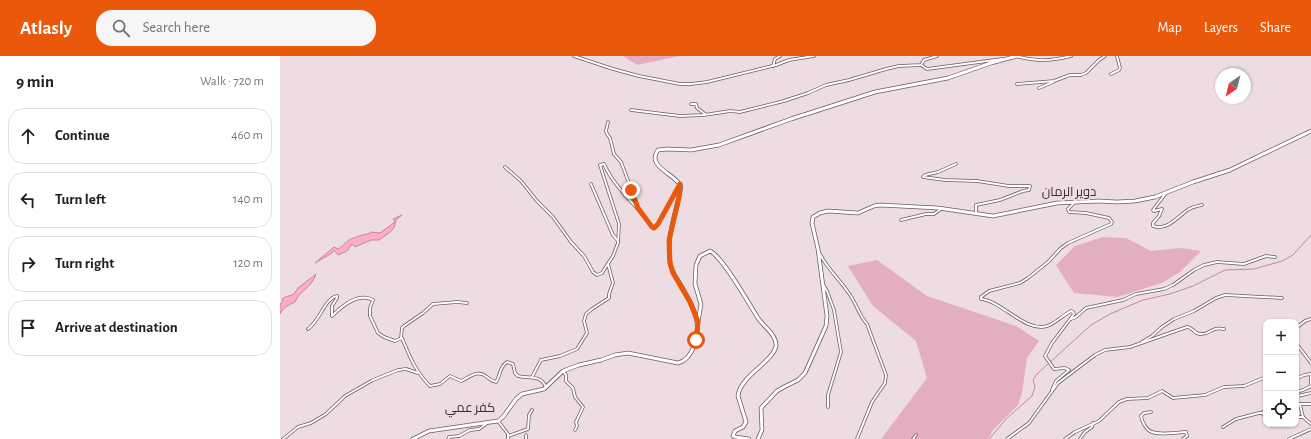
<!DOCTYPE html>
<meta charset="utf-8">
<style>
body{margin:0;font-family:"Alegreya Sans",Cairo,sans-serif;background:#f6f6f6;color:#202124}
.controls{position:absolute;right:12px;bottom:12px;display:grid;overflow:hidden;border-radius:8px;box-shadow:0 1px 3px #0004}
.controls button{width:36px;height:36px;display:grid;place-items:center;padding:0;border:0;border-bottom:1px solid #e0e0e0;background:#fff;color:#202124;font:20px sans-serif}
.compass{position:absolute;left:935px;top:12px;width:36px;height:36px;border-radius:50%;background:#fff;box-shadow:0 1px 3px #0004;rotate:215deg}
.stop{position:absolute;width:12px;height:12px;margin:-9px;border:3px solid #ea580c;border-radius:50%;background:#fff}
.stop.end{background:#ea580c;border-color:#fff;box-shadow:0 1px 4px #0008}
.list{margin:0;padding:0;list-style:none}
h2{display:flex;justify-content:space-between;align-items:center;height:52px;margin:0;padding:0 16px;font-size:17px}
h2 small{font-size:13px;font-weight:400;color:#757577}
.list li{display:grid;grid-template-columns:26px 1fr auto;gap:12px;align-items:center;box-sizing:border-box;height:56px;margin:0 8px 8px;padding:0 8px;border:1px solid #e0e0e0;border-radius:16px}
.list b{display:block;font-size:15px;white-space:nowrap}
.list em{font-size:13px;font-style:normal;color:#757577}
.icon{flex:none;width:22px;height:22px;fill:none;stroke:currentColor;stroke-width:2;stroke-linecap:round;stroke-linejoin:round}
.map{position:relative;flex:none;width:1031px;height:383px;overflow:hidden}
header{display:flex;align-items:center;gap:24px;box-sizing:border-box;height:56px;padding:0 20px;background:#ea580c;color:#fff}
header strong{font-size:19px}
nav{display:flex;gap:22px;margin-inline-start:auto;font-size:14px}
.search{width:280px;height:36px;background:#f6f6f6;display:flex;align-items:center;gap:10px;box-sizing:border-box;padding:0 14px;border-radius:16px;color:#757577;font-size:15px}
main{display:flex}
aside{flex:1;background:#fff}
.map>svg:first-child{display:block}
.green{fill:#e3aec0}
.water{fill:#fdabc8;stroke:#c4889d}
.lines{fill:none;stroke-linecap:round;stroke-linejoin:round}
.stream{stroke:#c4889d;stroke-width:1}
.street-casing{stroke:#6a5c60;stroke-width:3.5}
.secondary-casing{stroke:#6a5c60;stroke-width:4.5}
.street{stroke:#fff;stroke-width:2}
.secondary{stroke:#fff;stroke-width:3}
.route{stroke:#ea580c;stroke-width:5}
.labels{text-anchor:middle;stroke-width:4;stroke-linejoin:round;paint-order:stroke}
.quarter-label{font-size:13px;fill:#3d3034;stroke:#eddce1}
</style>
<header>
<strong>Atlasly</strong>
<div class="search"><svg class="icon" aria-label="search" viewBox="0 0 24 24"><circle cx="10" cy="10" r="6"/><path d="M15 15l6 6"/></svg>Search here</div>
<nav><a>Map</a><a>Layers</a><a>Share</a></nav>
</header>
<main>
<aside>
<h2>9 min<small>Walk · 720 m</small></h2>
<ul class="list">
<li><svg class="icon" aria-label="ahead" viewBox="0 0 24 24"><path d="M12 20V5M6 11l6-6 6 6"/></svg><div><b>Continue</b></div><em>460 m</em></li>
<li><svg class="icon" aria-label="left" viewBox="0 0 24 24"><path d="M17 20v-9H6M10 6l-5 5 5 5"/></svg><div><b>Turn left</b></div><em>140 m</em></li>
<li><svg class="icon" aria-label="right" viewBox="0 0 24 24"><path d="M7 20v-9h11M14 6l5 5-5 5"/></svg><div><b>Turn right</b></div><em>120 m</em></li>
<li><svg class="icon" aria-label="arrive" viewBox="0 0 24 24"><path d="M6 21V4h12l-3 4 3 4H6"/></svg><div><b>Arrive at destination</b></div></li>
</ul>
</aside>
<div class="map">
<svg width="1031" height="383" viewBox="0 0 1031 383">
<rect width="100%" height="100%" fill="#eddce1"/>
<!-- green -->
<g class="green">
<polygon points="343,0 400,0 357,9"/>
<polygon points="823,181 846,182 871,195 901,192 921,195 900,216 882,227 837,241 794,237 776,209 795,190"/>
<polygon points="597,204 647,240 736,270 759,285 747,302 742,337 738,349 713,374 708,383 601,383 647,322 636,285 593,250 568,210"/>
</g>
<!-- water -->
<g class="water">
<path d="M122,159l-6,5 -2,8 -5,5 -10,7h-8l-16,7 -3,-3 -5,7 -9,4 -4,-5 -2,3 -17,10 19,-16 4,2c4,-2 7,-6 11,-9 4,-2 15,-6 19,-6l3,-2 9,1 15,-11v-1l-2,-2z"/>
<path d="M36,218c-5,15 -16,16 -21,28 -7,3 -12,6 -15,12v-10l2,-1 1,-5 11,-4 4,-6z"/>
</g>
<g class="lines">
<!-- stream -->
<polyline class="stream" points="709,383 727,362 752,340 755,331 753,324 757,318 811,269 830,258 863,244 890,238 913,230 945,214 974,213 1002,205 1013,199 1031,179"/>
<defs>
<g id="street">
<polyline points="294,0 333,13 359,20 400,28 411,28 427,26 496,9 509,4 534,0"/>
<path d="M736,0c20,6 35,5 55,0"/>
<polyline points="641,9 647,13 722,3"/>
<polyline points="493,10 495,3 500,0"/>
<polyline points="831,18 839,14 840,12 837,0"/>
<polyline points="737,28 774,25 790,19 801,19 806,17 819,4 825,0"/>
<polyline points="759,32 773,26"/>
<polyline points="411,48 416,48 417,52 425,58"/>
<polyline points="351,54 400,60 424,59 450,55 460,56 504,45 528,37 546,29 569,24 606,13 619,10 641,9 644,4 657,0"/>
<polyline points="328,66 326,75 327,78 330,82 334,98 341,106 358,151"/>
<polyline points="676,108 658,116 645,119 643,121 665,124 697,125 729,130 750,130 749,134 743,135 720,144 696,149 696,157"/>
<path d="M225,111l16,14 16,20 16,16 18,25 13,14 9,16 4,3 5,-2 11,-17 5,-13 1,-19 -19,-59 4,-1c11,25 33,41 48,63l2,1 4,-4 22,-39"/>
<polyline points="311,128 333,179 338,185"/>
<path d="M886,137l-13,17 1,1 8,-2 -3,7 -6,7v3c15,5 25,-10 36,-17 4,-2 8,-3 13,-4"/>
<polyline points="621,164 646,158 654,158 661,153"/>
<path d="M540,198c8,16 18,23 28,38 8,10 10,22 19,32l19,51 -1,8 -13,19 -15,37"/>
<polyline points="544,230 547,235 554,254 561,296 548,339 548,351"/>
<polyline points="791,263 796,261 806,252 843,244 856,238 884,233 893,229 914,214 924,209 937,206 964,208 986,200 995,201"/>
<polyline points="1016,272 1025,265 1031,263"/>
<path d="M28,273c11,-7 17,-31 29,-33v2l-5,8v10c10,-10 26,-24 41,-16l-3,8v8l8,17 6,4 11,4 7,-3c8,19 13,33 28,48l10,-2 10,-8 11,5c9,-4 16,-12 26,-4 3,3 5,4 9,5 5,-7 3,-15 11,-20l6,2 2,9 3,3c11,3 22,-2 28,11"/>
<polyline points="121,282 122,272 124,270 143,257 153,248 177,246 187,247"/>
<polyline points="862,286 872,280 882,271 894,263 914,255 936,242 945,239 1002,242"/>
<polyline points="1016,287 1031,307"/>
<polyline points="283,315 286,319 286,325 293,332 295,341 303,351 296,366 297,370 295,374"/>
<polyline points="1031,318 1031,328"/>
<polyline points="252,321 261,304 280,300 297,293 307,277 304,265 306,258 312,253 329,242 329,238 333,227 328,208"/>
<polyline points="1016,323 1024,319 1031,318"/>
<path d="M772,334l4,-9 13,-11 -4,-2 -11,1 -9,-13 7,-13 22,-29 -1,-2 -2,-1c-8,4 -15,12 -24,15 -21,7 -45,-25 -66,-27v-2l8,-6 31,-8 8,-5 20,-16 13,-14 7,-5 43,-19 1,-2 -3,-4 -23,-5 -17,-1 -1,-3 6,-6"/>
<polyline points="1016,336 1023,334 1031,330"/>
<polyline points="1016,343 1018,340 1031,337"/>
<polyline points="1016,348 1031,348"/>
<polyline points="1020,349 1023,361 1031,368"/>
<path d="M871,356l-7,1 -3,3c1,6 5,14 11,16 8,3 25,1 34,0l1,4 -4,3"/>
<polyline points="982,357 986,354"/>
<polyline points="1016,361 1023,361"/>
<polyline points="218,365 228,378 228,383"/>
<polyline points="943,371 956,363 979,357 982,357 986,362"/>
<polyline points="228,380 248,373 249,359 252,354"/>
<polyline points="3,383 18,371 31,367 46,358 65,340 93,324 118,314 126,313 138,317"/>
<polyline points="168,383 169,381 179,380 190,374 199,373 206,368"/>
<polyline points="246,383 246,379"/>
<polyline points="633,383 636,379"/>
<path d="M727,383l22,-16 29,-40 37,-28 10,-5 25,-3 57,-20c6,0 7,7 13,7 10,1 12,-8 24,-5"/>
<polyline points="785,383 795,376 819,365 839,346 847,343 868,342 882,335 893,342 925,339 944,331 964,330 986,321"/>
<polyline points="800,383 805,376 812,371 813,367"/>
<polyline points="1009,383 1031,373"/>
</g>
<g id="secondary">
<path d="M418,266l3,-18 -6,-20 1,-19 4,-9 10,-5c13,6 39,53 48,67 5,8 19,17 18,28 -3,16 -36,30 -38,50l8,26 -3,5 -8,4 -2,5 2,1 14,2"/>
<path d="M133,383l16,-8 69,-10 5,-4 13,-18 6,-5 22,-5 19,-18 16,-6 22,-5 14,-5 13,-2 50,10c8,-2 13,-9 16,-17 9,-22 -1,-40 -12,-59 -5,-9 -11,-15 -12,-25 -4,-26 6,-49 11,-75 -3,-12 -36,-20 -23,-37l9,-1 24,1 28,-5 72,-26 84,-27 73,-14 43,-15 26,-7"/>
<polyline points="478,383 482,374 481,352 497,335 504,331 518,324 525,317 546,270 547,260 538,193 532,167 533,161 540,157 548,155 578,157 594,150 600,149 658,152 713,160 777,147 819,145 837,146 855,145 875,141 913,126 950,114 1031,75"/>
</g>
</defs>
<!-- street casing -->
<use href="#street" class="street-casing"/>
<!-- secondary casing -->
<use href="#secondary" class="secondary-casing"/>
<!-- street -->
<use href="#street" class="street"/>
<!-- secondary -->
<use href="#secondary" class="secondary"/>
</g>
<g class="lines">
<!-- route -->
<polyline class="route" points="351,134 358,152 372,171 374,172 378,168 400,128 399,142 389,184 390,207 393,217 410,246 418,266 416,284"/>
</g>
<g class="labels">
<!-- quarter labels -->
<g class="quarter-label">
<text x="789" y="140">دوير الرمان</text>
<text x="190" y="356">كفر عمي</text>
</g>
</g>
</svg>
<div class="controls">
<button>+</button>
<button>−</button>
<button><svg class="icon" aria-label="locate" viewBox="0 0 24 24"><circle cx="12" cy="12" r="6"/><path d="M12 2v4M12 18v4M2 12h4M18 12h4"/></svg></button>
</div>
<svg class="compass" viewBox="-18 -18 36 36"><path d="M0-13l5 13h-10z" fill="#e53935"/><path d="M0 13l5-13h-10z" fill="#757577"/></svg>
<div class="stop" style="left:416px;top:284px"></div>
<div class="stop end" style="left:351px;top:134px"></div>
</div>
</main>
